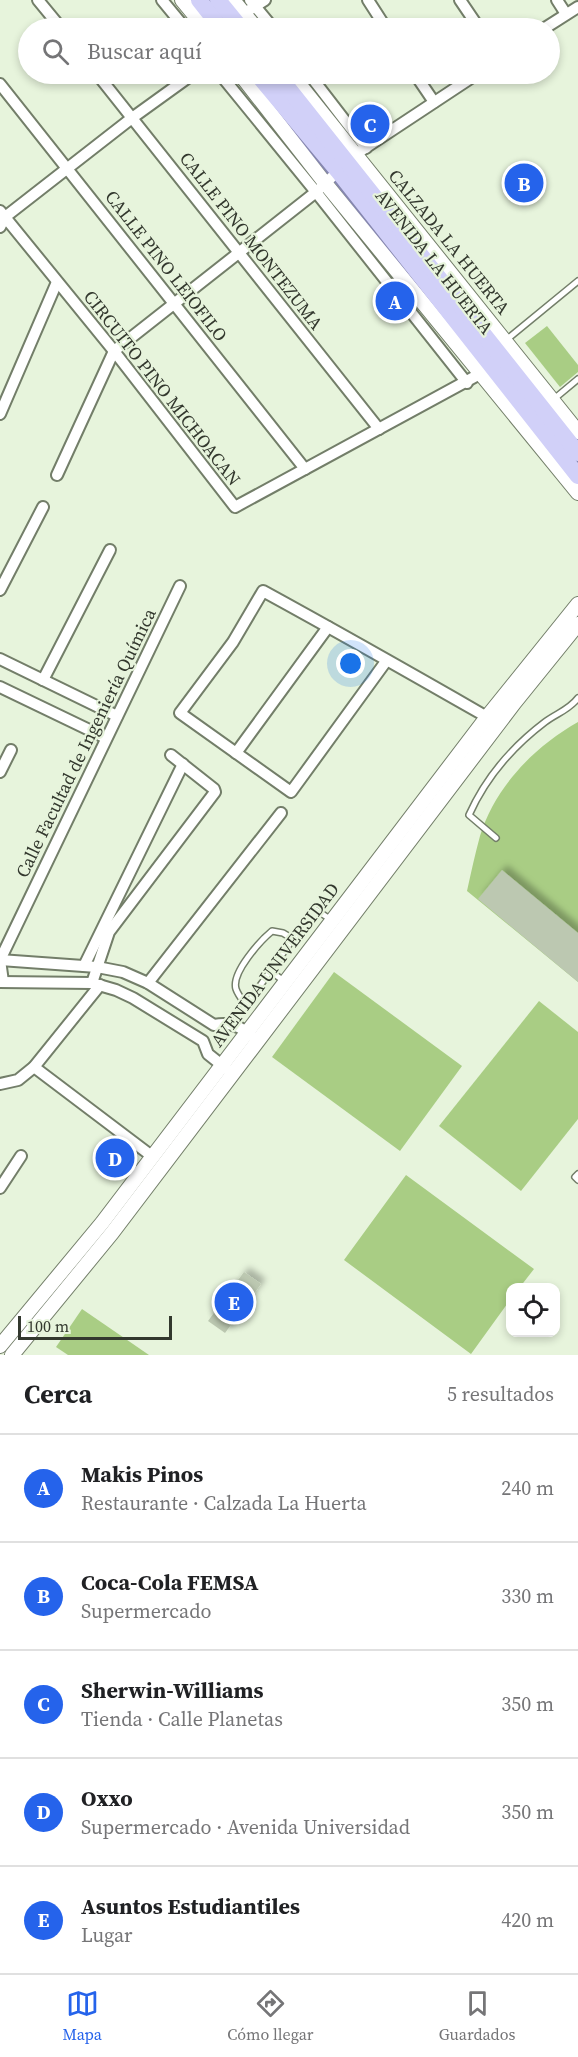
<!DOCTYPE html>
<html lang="es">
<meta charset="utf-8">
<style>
body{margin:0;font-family:"Source Serif 4",serif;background:#f6f6f6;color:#202124}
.controls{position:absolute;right:18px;bottom:18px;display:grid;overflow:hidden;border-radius:12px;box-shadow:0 3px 9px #0003}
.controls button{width:54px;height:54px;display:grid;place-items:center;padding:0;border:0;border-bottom:2px solid #e0e0e0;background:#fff;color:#202124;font:30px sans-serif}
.scale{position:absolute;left:18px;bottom:15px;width:154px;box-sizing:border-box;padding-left:6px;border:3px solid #33382e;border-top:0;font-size:16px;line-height:21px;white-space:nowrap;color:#33382e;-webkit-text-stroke:4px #e7f4dc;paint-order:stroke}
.you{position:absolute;left:351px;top:664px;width:21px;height:21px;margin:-15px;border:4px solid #fff;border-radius:50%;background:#1a73e8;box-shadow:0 0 0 9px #1a73e833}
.badge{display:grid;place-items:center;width:39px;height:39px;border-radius:50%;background:#2563eb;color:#fff;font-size:20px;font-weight:700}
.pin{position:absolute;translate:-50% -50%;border:3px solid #fff;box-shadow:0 2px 6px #0006}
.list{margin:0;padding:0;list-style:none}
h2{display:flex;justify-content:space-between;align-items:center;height:78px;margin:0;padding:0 24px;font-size:26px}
h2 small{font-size:20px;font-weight:400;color:#757577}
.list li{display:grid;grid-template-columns:39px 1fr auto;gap:18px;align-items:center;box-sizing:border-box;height:108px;padding:0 24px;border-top:2px solid #e0e0e0}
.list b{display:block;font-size:22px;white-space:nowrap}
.list p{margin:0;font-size:20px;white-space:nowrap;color:#757577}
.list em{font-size:20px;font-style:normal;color:#757577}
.icon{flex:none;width:33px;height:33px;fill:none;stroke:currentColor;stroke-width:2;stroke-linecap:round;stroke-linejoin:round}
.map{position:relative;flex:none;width:578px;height:1355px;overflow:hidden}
.search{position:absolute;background:#fff;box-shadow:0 3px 9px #0003;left:18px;right:18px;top:18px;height:66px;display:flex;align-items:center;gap:15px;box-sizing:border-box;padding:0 21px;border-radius:33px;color:#757577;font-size:22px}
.sheet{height:618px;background:#fff}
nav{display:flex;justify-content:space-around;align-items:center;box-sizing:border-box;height:84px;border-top:2px solid #e0e0e0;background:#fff;font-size:16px;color:#757577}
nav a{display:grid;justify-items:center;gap:3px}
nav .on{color:#2563eb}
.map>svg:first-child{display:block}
.green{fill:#a9cd84}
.building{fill:#bcc8b1;filter:url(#shadow)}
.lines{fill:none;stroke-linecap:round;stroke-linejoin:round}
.service-casing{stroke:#737e69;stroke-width:8}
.minor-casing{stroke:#737e69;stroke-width:14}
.tertiary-casing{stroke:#737e69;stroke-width:16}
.primary-casing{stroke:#8687af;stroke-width:20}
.service{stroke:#fff;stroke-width:5}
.minor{stroke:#fff;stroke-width:10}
.tertiary{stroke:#fff;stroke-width:14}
.primary{stroke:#d1d0f8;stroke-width:16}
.labels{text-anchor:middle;stroke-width:4.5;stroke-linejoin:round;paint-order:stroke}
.street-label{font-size:18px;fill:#33382e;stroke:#e7f4dc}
</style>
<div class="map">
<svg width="578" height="1355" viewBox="0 0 578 1355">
<defs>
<filter id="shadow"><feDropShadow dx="5" dy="-5" stdDeviation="3" flood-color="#0004"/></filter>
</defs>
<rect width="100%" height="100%" fill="#e7f4dc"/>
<!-- green -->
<g class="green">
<polygon points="547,326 578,365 578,372 560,387 525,343"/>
<path d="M578,722v260l-111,-91c4,-18 8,-37 13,-55 15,-49 54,-89 98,-114z"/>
<polygon points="334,972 462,1066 400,1151 272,1057"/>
<polygon points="539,1001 578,1032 578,1119 521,1191 439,1126"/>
<polygon points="406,1175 534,1269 520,1287 510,1288 510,1300 471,1354 344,1260"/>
<polygon points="82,1309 149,1355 68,1355 56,1347"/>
</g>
<!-- building -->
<g class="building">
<polygon points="502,870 578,933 578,982 478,899"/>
<polygon points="113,1141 132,1156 118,1176 97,1161"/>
<polygon points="244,1272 261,1284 225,1333 208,1321"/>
</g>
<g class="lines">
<defs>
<g id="service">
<polyline points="505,341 578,281"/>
<polyline points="554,399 578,379"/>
<path d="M496,838l-27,-23c17,-38 43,-68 76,-93 12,-9 24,-12 33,-24"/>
<polyline points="313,908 330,919"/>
<polyline points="270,971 284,981"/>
<path d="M246,1005c-3,-4 -8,-10 -10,-16 -5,-16 24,-48 36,-58l11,2 10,6"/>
<polyline points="233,1024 300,929"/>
<polyline points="578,1174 575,1177 578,1180"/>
</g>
<g id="minor">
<polyline points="38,0 61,28"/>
<polyline points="162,0 185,28"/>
<polyline points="250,0 273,28"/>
<polyline points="368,0 386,28"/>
<polyline points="460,0 479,28"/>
<polyline points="557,0 566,14"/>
<polyline points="240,16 265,0"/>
<polyline points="545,28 578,7"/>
<polyline points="97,74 379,429"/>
<polyline points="220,74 316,192 467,383"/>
<polyline points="309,74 366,148"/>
<polyline points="415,74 434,102"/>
<polyline points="0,84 305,469"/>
<polyline points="0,211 114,351 235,507 487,370"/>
<polyline points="0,227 5,217 132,118 193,74"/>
<polyline points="0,414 57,282"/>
<polyline points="57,475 114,351 316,192 356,154 477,74"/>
<polyline points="0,590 43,507"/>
<polyline points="0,659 117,716"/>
<path d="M387,660l-96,132 -111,-79 53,-71 30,-51c75,41 149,83 224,126"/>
<polyline points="43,680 110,550"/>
<polyline points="0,687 106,738"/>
<polyline points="236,753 328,627"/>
<polyline points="0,772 11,750"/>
<path d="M0,960l97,7 26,5 25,11 66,42c17,-3 26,1 39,12"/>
<polyline points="84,966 183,764"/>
<polyline points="0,982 92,983 116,990 133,998 203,1041 208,1054 228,1070"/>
<polyline points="3,982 0,960 180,586"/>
<polyline points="92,983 109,932 215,792 214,789 171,755"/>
<polyline points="148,983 281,813"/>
<polyline points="34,1067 153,1157"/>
<polyline points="0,1084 18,1080 34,1067 100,985"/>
<polyline points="0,1188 21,1156"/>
</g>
<g id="tertiary">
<polyline points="182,0 205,28"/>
<polyline points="233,0 256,28"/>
<polyline points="240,74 325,183 578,493"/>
<polyline points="291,74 578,432"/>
<polyline points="0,1346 102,1223 487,717 578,604"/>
<polyline points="12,1355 112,1233 515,702 578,624"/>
</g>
<g id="primary">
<polyline points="199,0 221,28"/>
<polyline points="218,0 241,28"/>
<polyline points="257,74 338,171 578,476"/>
<polyline points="277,74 578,453"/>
</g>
</defs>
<!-- service casing -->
<use href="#service" class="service-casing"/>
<!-- minor casing -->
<use href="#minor" class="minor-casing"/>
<!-- tertiary casing -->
<use href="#tertiary" class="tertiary-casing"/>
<!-- primary casing -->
<use href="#primary" class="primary-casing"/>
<!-- service -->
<use href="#service" class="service"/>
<!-- minor -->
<use href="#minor" class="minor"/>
<!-- tertiary -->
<use href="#tertiary" class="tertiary"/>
<!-- primary -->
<use href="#primary" class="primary"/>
</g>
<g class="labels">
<!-- street labels -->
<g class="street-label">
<text transform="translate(251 241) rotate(52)" y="6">CALLE PINO MONTEZUMA</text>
<text transform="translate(449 242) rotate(51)" y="6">CALZADA LA HUERTA</text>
<text transform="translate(434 262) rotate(52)" y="6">AVENIDA LA HUERTA</text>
<text transform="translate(166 266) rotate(52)" y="6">CALLE PINO LEIOFILO</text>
<text transform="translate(162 388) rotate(52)" y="6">CIRCUITO PINO MICHOACAN</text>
<text transform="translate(86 743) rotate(-64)" y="6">Calle Facultad de Ingenierίa Quίmica</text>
<text transform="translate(275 965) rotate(-53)" y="6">AVENIDA UNIVERSIDAD</text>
</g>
</g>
</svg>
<div class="controls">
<button><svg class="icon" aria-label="locate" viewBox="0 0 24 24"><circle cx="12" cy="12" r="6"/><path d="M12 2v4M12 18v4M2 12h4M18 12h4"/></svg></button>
</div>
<div class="scale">100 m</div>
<div class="you"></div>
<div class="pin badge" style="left:395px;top:301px">A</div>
<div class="pin badge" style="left:524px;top:183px">B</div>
<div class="pin badge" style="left:370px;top:124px">C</div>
<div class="pin badge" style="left:115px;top:1158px">D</div>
<div class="pin badge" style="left:234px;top:1302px">E</div>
<div class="search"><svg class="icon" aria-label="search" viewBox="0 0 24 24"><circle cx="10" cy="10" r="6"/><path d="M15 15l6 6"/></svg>Buscar aquí</div>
</div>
<section class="sheet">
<h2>Cerca<small>5 resultados</small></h2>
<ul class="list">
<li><span class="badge">A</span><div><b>Makis Pinos</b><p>Restaurante · Calzada La Huerta</p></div><em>240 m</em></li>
<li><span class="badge">B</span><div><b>Coca-Cola FEMSA</b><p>Supermercado</p></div><em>330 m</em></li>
<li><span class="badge">C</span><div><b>Sherwin-Williams</b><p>Tienda · Calle Planetas</p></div><em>350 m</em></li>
<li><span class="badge">D</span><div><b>Oxxo</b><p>Supermercado · Avenida Universidad</p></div><em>350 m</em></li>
<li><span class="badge">E</span><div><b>Asuntos Estudiantiles</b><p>Lugar</p></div><em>420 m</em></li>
</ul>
</section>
<nav>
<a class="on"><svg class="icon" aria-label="map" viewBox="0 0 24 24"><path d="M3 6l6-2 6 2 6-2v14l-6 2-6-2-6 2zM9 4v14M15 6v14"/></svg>Mapa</a>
<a><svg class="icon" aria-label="directions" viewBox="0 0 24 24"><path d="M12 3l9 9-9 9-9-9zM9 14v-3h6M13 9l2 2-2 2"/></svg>Cómo llegar</a>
<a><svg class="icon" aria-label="saved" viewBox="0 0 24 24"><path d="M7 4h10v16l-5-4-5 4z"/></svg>Guardados</a>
</nav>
